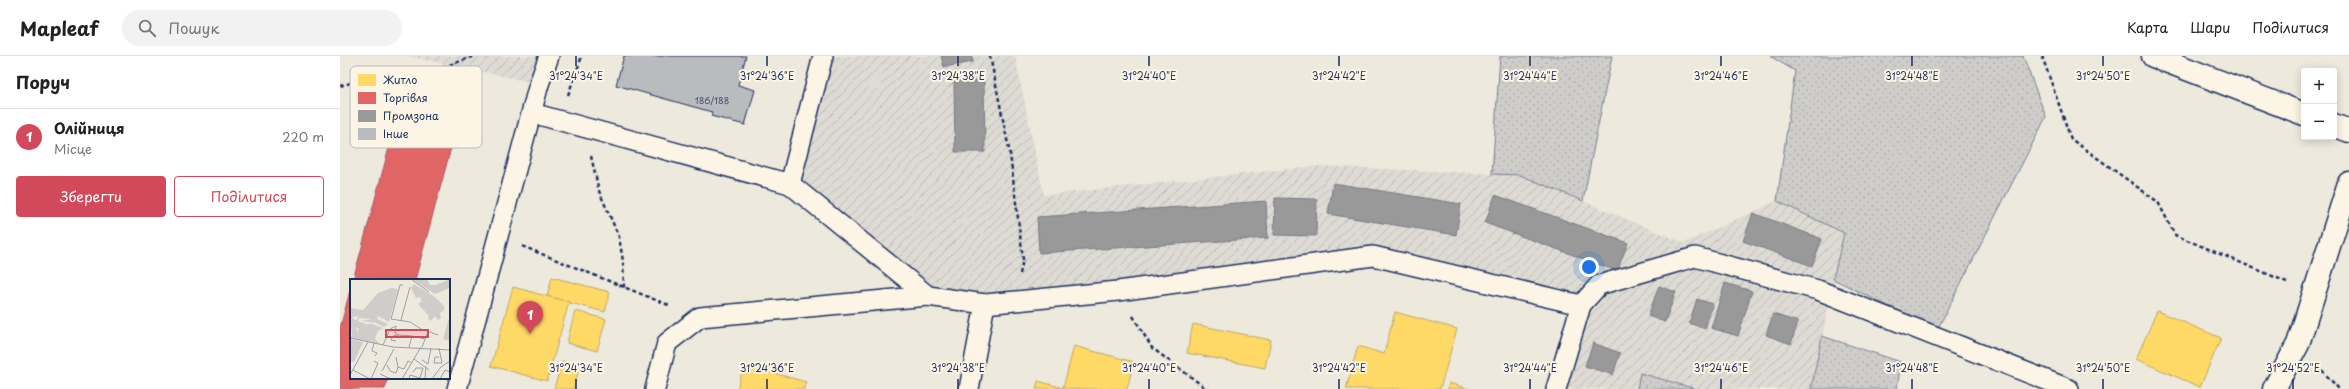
<!DOCTYPE html>
<html lang="uk">
<meta charset="utf-8">
<style>
body{margin:0;font-family:"Playpen Sans",sans-serif;background:#f2f2f2;color:#222}
.controls{position:absolute;right:12px;top:12px;display:grid;overflow:hidden;border-radius:4px;box-shadow:0 2px 10px #0003}
.controls button{width:36px;height:36px;display:grid;place-items:center;padding:0;border:0;border-bottom:1px solid #e0e0e0;background:#fff;color:#222;font:20px sans-serif}
.you{position:absolute;left:1249px;top:211px;width:14px;height:14px;margin:-10px;border:3px solid #fff;border-radius:50%;background:#1a73e8;box-shadow:0 0 0 6px #1a73e833}
.badge{display:grid;place-items:center;width:26px;height:26px;border-radius:50%;background:#d1495b;color:#fff;font-size:13px;font-weight:700}
.pin{position:absolute;translate:-50% -33px;filter:drop-shadow(0 1px 2px #0008)}
.pin::after{content:'';position:absolute;top:21px;width:14px;height:12px;background:inherit;clip-path:polygon(0 0,100% 0,50% 100%)}
.list{margin:0;padding:0;list-style:none}
h2{display:flex;justify-content:space-between;align-items:center;height:52px;margin:0;padding:0 16px;font-size:17px}
h2 small{font-size:13px;font-weight:400;color:#767676}
.list li{display:grid;grid-template-columns:26px 1fr auto;gap:12px;align-items:center;box-sizing:border-box;height:56px;padding:0 16px;border-top:1px solid #e0e0e0}
.list b{display:block;font-size:15px;white-space:nowrap}
.list p{margin:0;font-size:13px;white-space:nowrap;color:#767676}
.list em{font-size:13px;font-style:normal;color:#767676}
.actions{display:flex;gap:8px;padding:12px 16px}
.actions a{flex:1;padding:9px 0;border:1px solid #d1495b;border-radius:4px;text-align:center;font-size:14px;color:#d1495b}
.actions .main{background:#d1495b;color:#fff}
.icon{flex:none;width:22px;height:22px;fill:none;stroke:currentColor;stroke-width:2;stroke-linecap:round;stroke-linejoin:round}
.map{position:relative;flex:none;width:2009px;height:333px;overflow:hidden}
header{display:flex;align-items:center;gap:24px;box-sizing:border-box;height:56px;padding:0 20px;background:#fff;border-bottom:1px solid #e0e0e0}
header strong{font-size:19px}
nav{display:flex;gap:22px;margin-inline-start:auto;font-size:14px}
.search{width:280px;height:36px;background:#f2f2f2;display:flex;align-items:center;gap:10px;box-sizing:border-box;padding:0 14px;border-radius:22px;color:#767676;font-size:15px}
main{display:flex}
aside{flex:1;background:#fff}
.map>svg:first-child{display:block}
.industrial{fill:url(#industrial-furrows)}
.park{fill:url(#park-dots);stroke:#757e94}
.homes{fill:#ffd966;stroke:#bba664}
.shops{fill:#e06666;stroke:#a55664}
.industry{fill:#999;stroke:#737987}
.building{fill:#babbbe;stroke:#1b2f5e}
.lines{fill:none;stroke-linecap:round;stroke-linejoin:round}
.service-casing{stroke:#1b2f5e;stroke-width:22}
.minor-casing{stroke:#1b2f5e;stroke-width:25}
.path{stroke:#1b2f5e;stroke-width:2.5;stroke-dasharray:4 3;stroke-linecap:butt}
.service{stroke:#fcf5e5;stroke-width:19}
.minor{stroke:#fcf5e5;stroke-width:22}
.ticks{fill:none;stroke:#1b2f5e;stroke-width:1.5}
.labels{text-anchor:middle;stroke-width:4;stroke-linejoin:round;paint-order:stroke}
.number-label{font-size:9px;fill:#435276}
.inset-road{fill:none;stroke:#9a9faa;stroke-width:1}
.view{fill:#d1495b;fill-opacity:0.15;stroke:#d1495b;stroke-width:2}
.inset-edge{fill:none;stroke:#1b2f5e;stroke-width:2}
.key{fill:#fcf5e5;stroke:#b8babc;stroke-width:1}
.key-label{font-size:11px;fill:#1b2f5e}
.ticks-label{font-size:10px;text-anchor:middle;fill:#1b2f5e;stroke:#fcf5e5;stroke-width:4;stroke-linejoin:round;paint-order:stroke}
</style>
<header>
<strong>Mapleaf</strong>
<div class="search"><svg class="icon" aria-label="search" viewBox="0 0 24 24"><circle cx="10" cy="10" r="6"/><path d="M15 15l6 6"/></svg>Пошук</div>
<nav><a>Карта</a><a>Шари</a><a>Поділитися</a></nav>
</header>
<main>
<aside>
<h2>Поруч<small></small></h2>
<ul class="list">
<li><span class="badge">1</span><div><b>Олійниця</b><p>Місце</p></div><em>220 m</em></li>
</ul>
<div class="actions"><a class="main">Зберегти</a><a>Поділитися</a></div>
</aside>
<div class="map">
<svg width="2009" height="333" viewBox="0 0 2009 333">
<defs>
<pattern id="industrial-furrows" width="10" height="10" patternUnits="userSpaceOnUse"><rect width="10" height="10" fill="#dedbd4"/><path d="M-1 1l2-2M0 10L10 0M9 11l2-2" fill="none" stroke="#bebcb8"/></pattern>
<pattern id="park-dots" width="8" height="8" patternUnits="userSpaceOnUse"><rect width="8" height="8" fill="#cfcdca"/><path d="M2 2h.1M6 6h.1" fill="none" stroke="#b1b0b0" stroke-width="1.8" stroke-linecap="round"/></pattern>
</defs>
<rect width="100%" height="100%" fill="#eee9dd"/>
<filter id="ink" filterUnits="userSpaceOnUse"><feTurbulence type="fractalNoise" baseFrequency=".025" numOctaves="2"/><feDisplacementMap in="SourceGraphic" scale="8" xChannelSelector="R" yChannelSelector="G"/><feConvolveMatrix kernelMatrix="1 2 1 2 8 2 1 2 1" color-interpolation-filters="sRGB"/></filter>
<g filter="url(#ink)">
<!-- industrial -->
<g class="industrial">
<polygon points="68,0 209,0 199,28"/>
<polygon points="483,0 675,0 704,139 977,110 1180,119 1344,187 1437,145 1504,177 1471,333 1356,333 1301,317 1297,333 1216,333 1241,250 1033,200 645,248 588,240 450,128"/>
</g>
<!-- park -->
<g class="park">
<polygon points="1160,0 1272,0 1243,145 1180,119 1152,118"/>
<polygon points="1430,0 1683,0 1706,61 1597,274 1493,223 1504,177 1437,145 1455,15"/>
<polygon points="1482,280 1561,306 1557,333 1471,333"/>
<polygon points="1300,317 1356,333 1297,333"/>
</g>
<!-- homes -->
<g class="homes">
<polygon points="212,221 270,236 265,256 207,241"/>
<polygon points="173,231 229,246 207,325 151,310"/>
<polygon points="235,255 266,263 257,295 227,287"/>
<polygon points="1817,255 1881,282 1860,331 1796,303"/>
<polygon points="1055,256 1117,273 1100,333 1006,333 1018,290 1044,298"/>
<polygon points="853,268 931,284 925,312 847,297"/>
<polygon points="734,290 794,306 787,333 696,333 698,325 723,332"/>
<polygon points="222,305 240,310 233,333 214,333"/>
<polygon points="404,309 466,326 464,333 397,333"/>
<polygon points="1109,327 1129,333 1108,333"/>
</g>
<!-- shops -->
<g class="shops">
<polygon points="68,22 126,37 75,224 13,224"/>
<polygon points="11,231 11,322 48,322 45,333 0,333 0,272"/>
</g>
<!-- industry -->
<g class="industry">
<polygon points="601,0 632,0 633,6 604,11"/>
<polygon points="644,24 645,96 615,96 614,25"/>
<polygon points="993,127 1121,148 1116,179 988,158"/>
<polygon points="1155,139 1288,187 1277,215 1145,167"/>
<polygon points="935,142 977,143 976,180 934,179"/>
<polygon points="926,145 928,182 699,197 697,161"/>
<polygon points="1413,157 1482,183 1472,210 1403,185"/>
<polygon points="1385,227 1412,235 1398,280 1371,272"/>
<polygon points="1319,230 1336,236 1325,266 1308,260"/>
<polygon points="1357,243 1373,248 1365,273 1349,267"/>
<polygon points="1433,258 1458,266 1451,288 1426,279"/>
<polygon points="1253,287 1280,297 1273,319 1245,310"/>
</g>
<!-- building -->
<polygon class="building" points="284,0 406,0 398,29 415,34 405,69 371,60 372,56 276,29"/>
<g class="lines">
<defs>
<g id="service">
<polyline points="483,0 450,128 588,240 645,248 778,235 1033,200 1241,249 1216,333"/>
<polyline points="192,57 450,128"/>
<polyline points="1241,249 1259,229 1355,201 1478,234 1729,333"/>
<polyline points="117,333 199,28 209,0"/>
<polyline points="315,333 327,287 360,261 588,240"/>
<polyline points="629,333 645,248"/>
</g>
<g id="minor">
<polyline points="1813,0 1964,58"/>
<polyline points="1994,69 2009,75"/>
<polyline points="1934,333 1958,288 2009,127"/>
</g>
</defs>
<!-- service casing -->
<use href="#service" class="service-casing"/>
<!-- minor casing -->
<use href="#minor" class="minor-casing"/>
<!-- path -->
<g class="path">
<polyline points="650,0 670,98 683,203 680,218"/>
<polyline points="1702,0 1731,83 1818,146 1835,179 1949,227"/>
<polyline points="0,30 39,19 98,13 135,0"/>
<polyline points="228,39 242,0"/>
<polyline points="251,100 259,135 279,181 283,205 284,232"/>
<polyline points="182,190 331,250"/>
<polyline points="793,260 812,292 867,333"/>
<polyline points="1977,309 1999,333"/>
</g>
<!-- service -->
<use href="#service" class="service"/>
<!-- minor -->
<use href="#minor" class="minor"/>
</g>
</g>
<!-- ticks -->
<path class="ticks" d="M236,0v10M427,0v10M618,0v10M809,0v10M999,0v10M1190,0v10M1381,0v10M1572,0v10M1763,0v10M236,323v10M427,323v10M618,323v10M809,323v10M999,323v10M1190,323v10M1381,323v10M1572,323v10M1763,323v10M1953,323v10"/>
<g class="labels">
<!-- number labels -->
<g class="number-label">
<text x="372" y="48">186/188</text>
</g>
</g>
<!-- overview -->
<g transform="translate(10 223)">
<rect width="100" height="100" fill="#eee9dd"/>
<path d="M0,36l5,5 2,12 2,-3 -1,9 11,-2 -4,-7 3,1 1,-7 14,5 -5,3 -3,8 5,5 -30,-6 2,-3zM100,36v26l-7,-2zM0,60l13,3 -9,20 -4,-1z" fill="#cfcdca"/>
<path d="M62,0h15l3,6h6l14,-6v9l-15,6zM64,5l21,13 9,9 1,3 -5,4 1,5 -3,2 -3,-4 -4,5 -3,-3 1,-2 -11,-12 4,-3 -2,-4 -4,1 -5,-10zM41,9l7,1 -9,33 -11,-6 -1,3 11,5 -4,3 -8,-4 -15,-2 11,-2 -13,-1 -1,3 11,4v5l-4,-1 4,2v4l4,-5 -2,10 -13,-2 1,-9 -8,-6 1,-3h5l1,-4 -7,1v-9l12,2 15,-17z" fill="#cfcdca"/>
<path class="inset-road" d="M61,0l18,13M53,6h-3l-9,34 19,3 11,7 17,6M51,41l9,-33M62,57l13,3M0,59l43,9 57,3M46,62l-5,-1 2,-4 5,-1M24,64l-2,8 5,2 -2,3M33,66l7,-16 6,-3 -1,7 3,2 14,1 -3,11M72,68l6,-15M46,78l2,10 6,2 4,-8 4,2M89,78h-4l-1,6h8l-3,-15M64,80l15,11M72,81l6,4 3,-16M37,86l3,6 6,2 2,-6M3,91l17,9M32,92l12,-22M30,95l11,5M0,96l18,-33M21,100l7,-16 -4,-2M52,100l19,-32M59,100l1,-4 10,3 3,-10h-7l-3,4M75,100l1,-13M82,100l9,-12 9,-6M90,100l5,-9 5,2"/>
<path class="view" d="M36,51h42v7h-42z"/>
<rect width="100" height="100" class="inset-edge"/>
</g>
<!-- legend -->
<rect x="10" y="10" width="132" height="82" rx="6" class="key"/>
<rect x="18" y="18" width="18" height="12" fill="#ffd966"/>
<rect x="18" y="36" width="18" height="12" fill="#e06666"/>
<rect x="18" y="54" width="18" height="12" fill="#999"/>
<rect x="18" y="72" width="18" height="12" fill="#babbbe"/>
<g class="key-label">
<text x="43" y="28">Житло</text>
<text x="43" y="46">Торгівля</text>
<text x="43" y="64">Промзона</text>
<text x="43" y="82">Інше</text>
</g>
<g class="ticks-label">
<text x="236" y="24">31°24'34"E</text>
<text x="427" y="24">31°24'36"E</text>
<text x="618" y="24">31°24'38"E</text>
<text x="809" y="24">31°24'40"E</text>
<text x="999" y="24">31°24'42"E</text>
<text x="1190" y="24">31°24'44"E</text>
<text x="1381" y="24">31°24'46"E</text>
<text x="1572" y="24">31°24'48"E</text>
<text x="1763" y="24">31°24'50"E</text>
<text x="236" y="316">31°24'34"E</text>
<text x="427" y="316">31°24'36"E</text>
<text x="618" y="316">31°24'38"E</text>
<text x="809" y="316">31°24'40"E</text>
<text x="999" y="316">31°24'42"E</text>
<text x="1190" y="316">31°24'44"E</text>
<text x="1381" y="316">31°24'46"E</text>
<text x="1572" y="316">31°24'48"E</text>
<text x="1763" y="316">31°24'50"E</text>
<text x="1953" y="316">31°24'52"E</text>
</g>
</svg>
<div class="controls">
<button>+</button>
<button>−</button>
</div>
<div class="you"></div>
<div class="pin badge" style="left:190px;top:278px">1</div>
</div>
</main>
